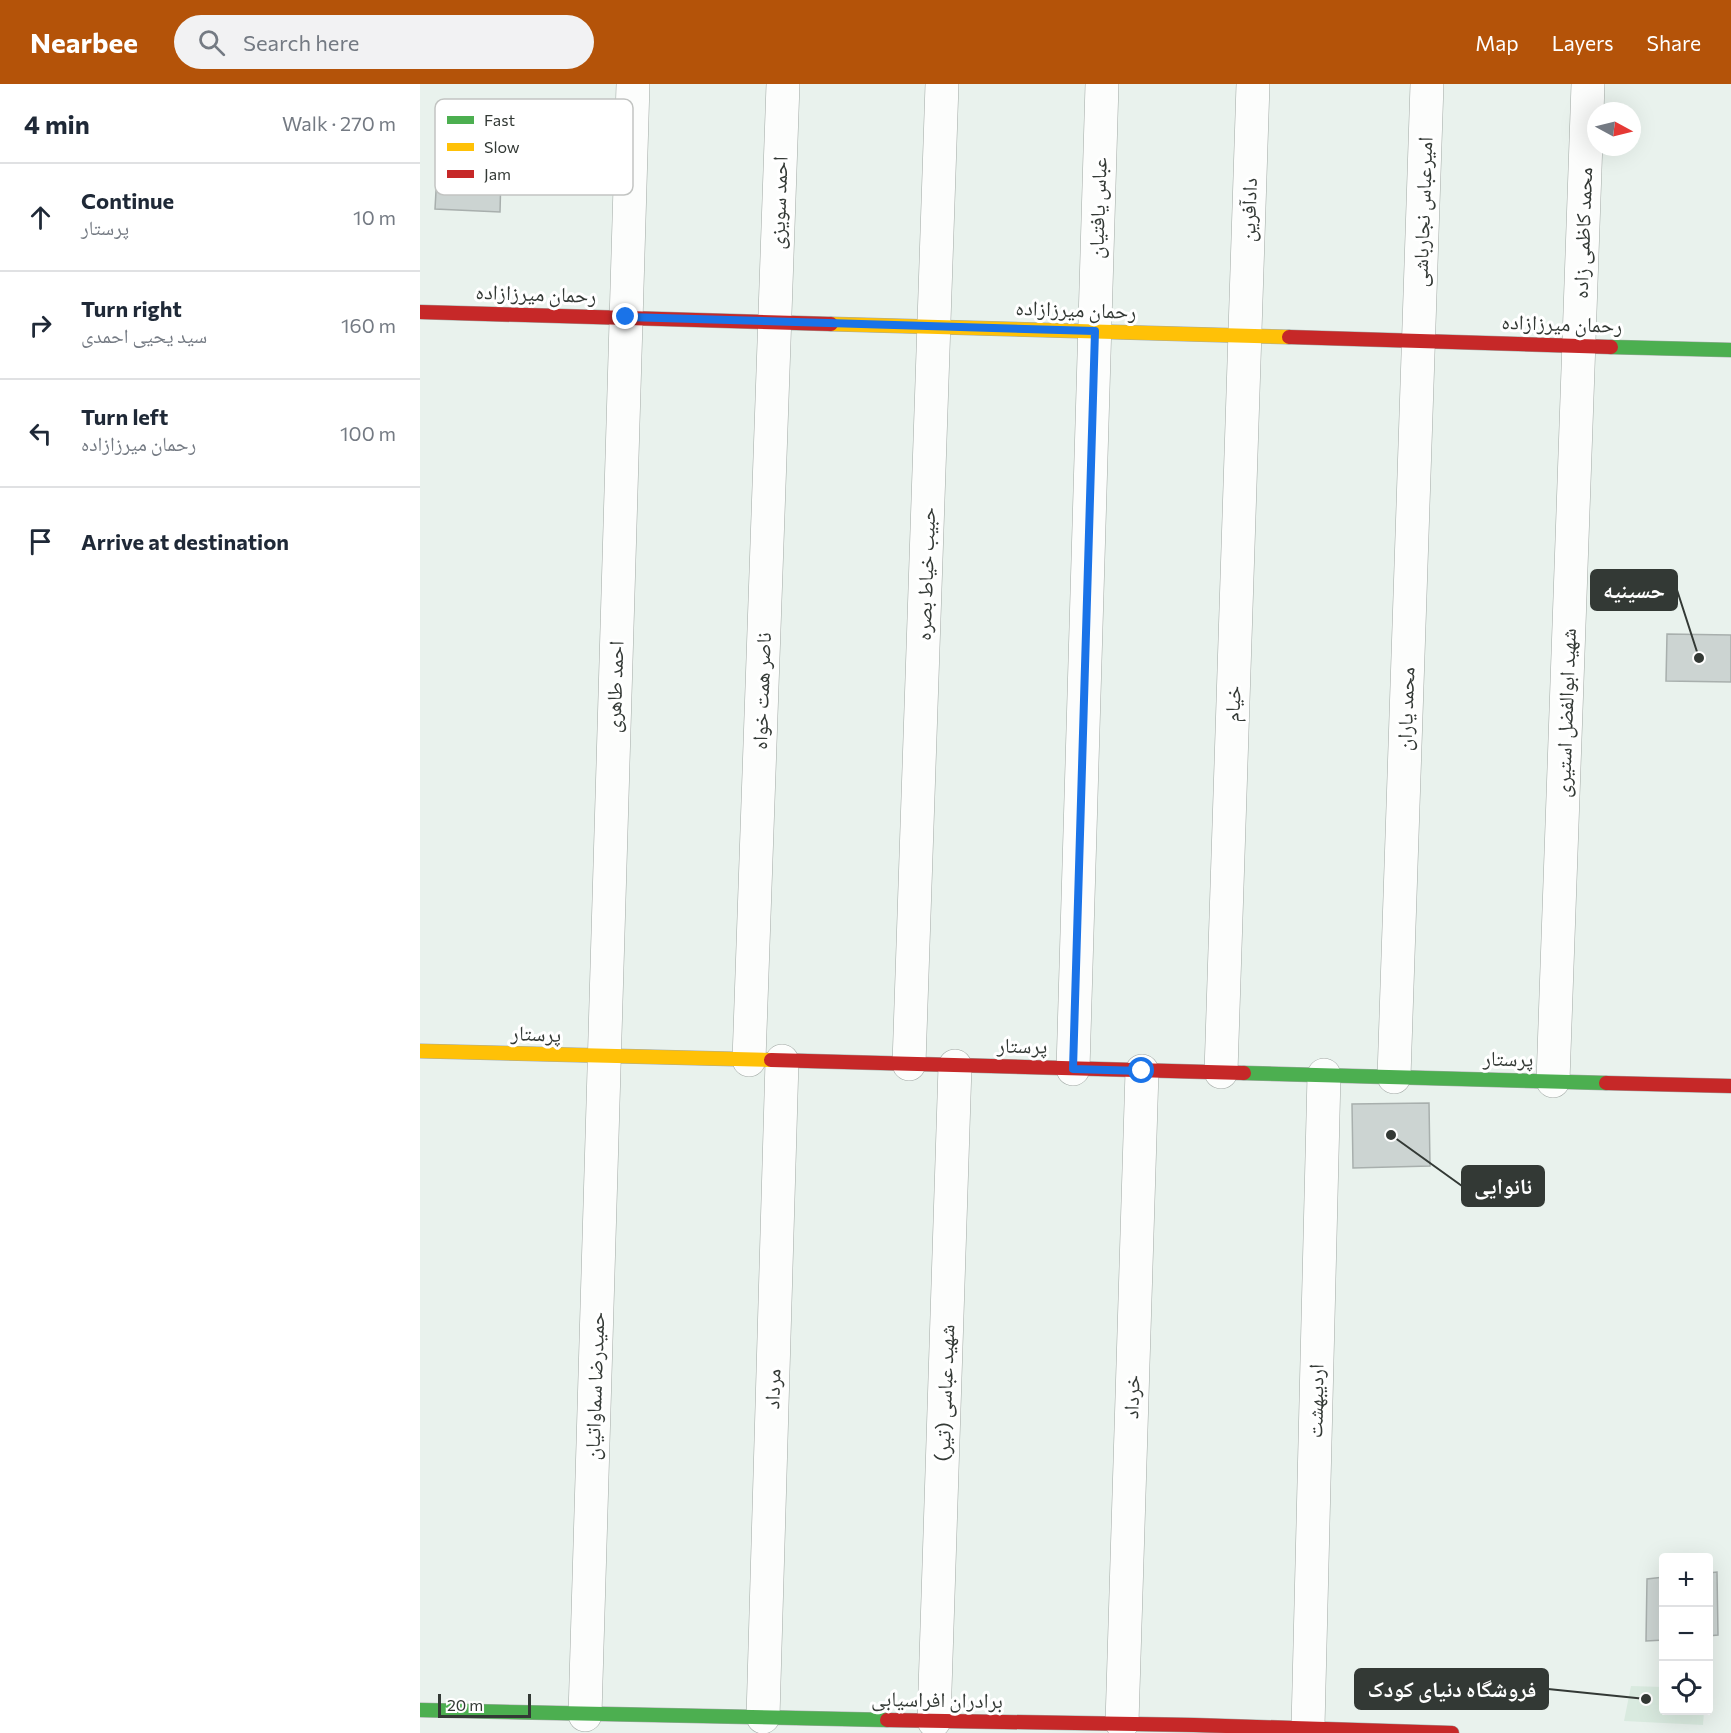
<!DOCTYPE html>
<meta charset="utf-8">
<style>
body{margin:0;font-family:Commissioner,"Noto Naskh Arabic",sans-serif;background:#f2f2f3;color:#1f2937}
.controls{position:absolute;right:18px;bottom:18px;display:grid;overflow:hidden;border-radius:6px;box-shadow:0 6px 24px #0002}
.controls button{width:54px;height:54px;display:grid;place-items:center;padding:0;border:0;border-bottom:2px solid #e0e1e3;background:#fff;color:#1f2937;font:30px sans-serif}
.compass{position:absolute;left:1167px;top:18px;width:54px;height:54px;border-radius:50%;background:#fff;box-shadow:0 6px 24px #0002;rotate:97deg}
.scale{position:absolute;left:18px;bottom:15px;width:93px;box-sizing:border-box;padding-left:6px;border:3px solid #333935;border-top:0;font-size:16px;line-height:21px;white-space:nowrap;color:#333935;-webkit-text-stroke:4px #fff;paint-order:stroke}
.stop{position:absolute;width:18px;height:18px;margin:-14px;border:4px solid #1a73e8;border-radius:50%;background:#fff}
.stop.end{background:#1a73e8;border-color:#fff;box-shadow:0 2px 6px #0008}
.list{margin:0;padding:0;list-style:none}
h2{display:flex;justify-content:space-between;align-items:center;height:78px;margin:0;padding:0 24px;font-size:26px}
h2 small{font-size:20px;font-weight:400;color:#747a83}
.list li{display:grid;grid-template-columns:39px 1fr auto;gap:18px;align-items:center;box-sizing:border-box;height:108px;padding:0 24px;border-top:2px solid #e0e1e3}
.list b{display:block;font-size:22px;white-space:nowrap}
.list p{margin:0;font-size:20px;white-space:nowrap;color:#747a83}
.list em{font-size:20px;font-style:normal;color:#747a83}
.icon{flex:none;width:33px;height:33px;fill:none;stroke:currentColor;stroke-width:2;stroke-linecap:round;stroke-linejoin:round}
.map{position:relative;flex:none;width:1311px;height:1649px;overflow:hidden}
header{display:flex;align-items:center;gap:36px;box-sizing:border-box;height:84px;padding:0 30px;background:#b45309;color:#fff}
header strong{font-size:28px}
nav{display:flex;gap:33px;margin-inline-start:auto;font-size:21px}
.search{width:420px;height:54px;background:#f2f2f3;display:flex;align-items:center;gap:15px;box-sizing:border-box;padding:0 21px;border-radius:33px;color:#747a83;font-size:22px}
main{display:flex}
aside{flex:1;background:#fff}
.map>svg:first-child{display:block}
.built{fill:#d9eadf}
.building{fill:#ccd4d2;stroke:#a8afad;stroke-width:1.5}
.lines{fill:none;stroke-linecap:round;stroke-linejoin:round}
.street-casing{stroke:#a2a9a5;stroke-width:34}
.fast-casing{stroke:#a2a9a5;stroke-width:15}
.slow-casing{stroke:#a2a9a5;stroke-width:15}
.jam-casing{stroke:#a2a9a5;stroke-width:15}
.street{stroke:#fcfdfc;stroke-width:33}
.fast{stroke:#4caf50;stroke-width:14}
.slow{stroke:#ffc107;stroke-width:14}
.jam{stroke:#c62828;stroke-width:14}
.route{stroke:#1a73e8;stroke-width:8}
.labels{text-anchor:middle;stroke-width:6;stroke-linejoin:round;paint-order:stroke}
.street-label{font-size:21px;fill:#333935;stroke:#fff}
.key{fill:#fff;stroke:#c2c4c2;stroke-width:1.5}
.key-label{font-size:16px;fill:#333935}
.leader{fill:none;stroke:#333935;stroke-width:2}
.callout-dot{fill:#333935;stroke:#fff;stroke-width:2}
.callout{fill:#333935;stroke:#333935;stroke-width:2}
.callout-label{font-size:22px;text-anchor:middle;font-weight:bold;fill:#fff}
</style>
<header>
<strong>Nearbee</strong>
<div class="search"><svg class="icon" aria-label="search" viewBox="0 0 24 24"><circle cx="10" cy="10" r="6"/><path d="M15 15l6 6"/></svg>Search here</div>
<nav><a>Map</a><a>Layers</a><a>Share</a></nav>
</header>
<main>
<aside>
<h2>4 min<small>Walk · 270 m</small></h2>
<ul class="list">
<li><svg class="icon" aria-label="ahead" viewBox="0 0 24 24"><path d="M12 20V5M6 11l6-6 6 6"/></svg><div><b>Continue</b><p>پرستار</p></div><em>10 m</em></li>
<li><svg class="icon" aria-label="right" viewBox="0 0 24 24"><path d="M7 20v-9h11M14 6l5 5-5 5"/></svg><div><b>Turn right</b><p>سید یحیی احمدی</p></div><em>160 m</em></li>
<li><svg class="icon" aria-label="left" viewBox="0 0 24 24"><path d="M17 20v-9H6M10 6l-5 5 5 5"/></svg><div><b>Turn left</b><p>رحمان میرزازاده</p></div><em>100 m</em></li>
<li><svg class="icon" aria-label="arrive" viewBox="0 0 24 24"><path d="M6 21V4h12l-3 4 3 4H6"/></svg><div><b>Arrive at destination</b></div></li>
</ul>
</aside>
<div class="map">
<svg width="1311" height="1649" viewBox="0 0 1311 1649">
<rect width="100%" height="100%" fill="#e9f2ed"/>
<!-- built -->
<polygon class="built" points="1211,1602 1243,1603 1244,1626 1284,1627 1283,1641 1204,1637"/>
<!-- building -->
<g class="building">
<polygon points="17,89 81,91 80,128 15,125"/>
<polygon points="1247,550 1311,551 1311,598 1246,597"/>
<polygon points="1009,1019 1010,1082 933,1084 932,1020"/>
<polygon points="1297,1488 1298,1551 1288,1552 1288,1489"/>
<polygon points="1244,1493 1244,1556 1226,1557 1227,1495"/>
</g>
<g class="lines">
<defs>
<g id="street">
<polyline points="329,976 363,0"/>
<polyline points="489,980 522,0"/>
<polyline points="653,985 682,0"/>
<polyline points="801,988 833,0"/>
<polyline points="974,993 1007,0"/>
<polyline points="1133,997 1168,0"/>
<polyline points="165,1631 213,0"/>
<polyline points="343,1633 362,977"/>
<polyline points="514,1637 535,982"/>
<polyline points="702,1639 722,987"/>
<polyline points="888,1643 904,991"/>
</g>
<g id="fast">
<polyline points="1191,263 1311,266"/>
<polyline points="824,989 1186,999"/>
<polyline points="0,1626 467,1636"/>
</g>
<g id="slow">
<polyline points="411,240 869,253"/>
<polyline points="0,967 351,976"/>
</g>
<g id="jam">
<polyline points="0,228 411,240"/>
<polyline points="869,253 1191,263"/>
<polyline points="351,976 824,989"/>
<polyline points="1186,999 1311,1002"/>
<polyline points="467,1636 774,1641 1032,1649"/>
</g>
</defs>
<!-- street casing -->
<use href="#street" class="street-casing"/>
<!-- fast casing -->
<use href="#fast" class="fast-casing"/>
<!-- slow casing -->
<use href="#slow" class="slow-casing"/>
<!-- jam casing -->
<use href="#jam" class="jam-casing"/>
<!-- street -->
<use href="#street" class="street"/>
<!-- fast -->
<use href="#fast" class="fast"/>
<!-- slow -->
<use href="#slow" class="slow"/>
<!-- jam -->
<use href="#jam" class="jam"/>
</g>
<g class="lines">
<!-- route -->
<polyline class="route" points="206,233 675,247 653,985 722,987"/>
</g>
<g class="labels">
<!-- street labels -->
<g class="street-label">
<text transform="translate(359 119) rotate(-88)" y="7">احمد سویزی</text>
<text transform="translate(678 124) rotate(-88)" y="7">عباس یافتیان</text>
<text transform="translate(829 126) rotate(-88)" y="7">دادآفرین</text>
<text transform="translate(1003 128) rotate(-88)" y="7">امیرعباس نجارباشی</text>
<text transform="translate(1163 149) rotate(-88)" y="7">محمد کاظمی زاده</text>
<text transform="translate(116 210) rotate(2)" y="7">رحمان میرزازاده</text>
<text transform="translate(656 226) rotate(2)" y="7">رحمان میرزازاده</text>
<text transform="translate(1142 240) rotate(2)" y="7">رحمان میرزازاده</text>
<text transform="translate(506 490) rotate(-88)" y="7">حبیب خیاط بصره</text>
<text transform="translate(195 603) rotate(-88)" y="7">احمد طاهری</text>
<text transform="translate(342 607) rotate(-88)" y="7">ناصر همت خواه</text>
<text transform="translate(813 620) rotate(-88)" y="7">خیام</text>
<text transform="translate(986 625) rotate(-88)" y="7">محمد یاران</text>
<text transform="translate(1146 629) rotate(-88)" y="7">شهید ابوالفضل استیری</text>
<text transform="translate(116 950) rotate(2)" y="7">پرستار</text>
<text transform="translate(602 962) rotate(1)" y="7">پرستار</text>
<text transform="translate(1088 975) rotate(1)" y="7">پرستار</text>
<text transform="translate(175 1302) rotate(-88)" y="7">حمیدرضا سماواتیان</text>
<text transform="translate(353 1305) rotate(-88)" y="7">مرداد</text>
<text transform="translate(525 1309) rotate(-88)" y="7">شهید عباسی (تیر)</text>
<text transform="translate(712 1313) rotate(-88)" y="7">خرداد</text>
<text transform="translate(896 1317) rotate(-89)" y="7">اردیبهشت</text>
<text transform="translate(517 1616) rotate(1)" y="7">برادران افراسیابی</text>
</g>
</g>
<!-- legend -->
<rect x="15" y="15" width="198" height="96" rx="9" class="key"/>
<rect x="27" y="32" width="27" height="8" fill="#4caf50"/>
<rect x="27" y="59" width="27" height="8" fill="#ffc107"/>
<rect x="27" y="86" width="27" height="8" fill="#c62828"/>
<g class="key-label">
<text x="64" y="42">Fast</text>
<text x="64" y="69">Slow</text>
<text x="64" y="96">Jam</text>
</g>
<!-- callouts -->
<path class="leader" d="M1279 574L1257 506M971 1051L1042 1102M1226 1615L1128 1605"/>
<g class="callout-dot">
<circle cx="1279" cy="574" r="6"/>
<circle cx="971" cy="1051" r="6"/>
<circle cx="1226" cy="1615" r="6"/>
</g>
<g class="callout">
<rect x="1171" y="486" width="86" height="40" rx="6"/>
<rect x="1042" y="1082" width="82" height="40" rx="6"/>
<rect x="935" y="1585" width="193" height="40" rx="6"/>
</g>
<g class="callout-label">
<text x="1214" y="514">حسینیه</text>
<text x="1083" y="1110">نانوایی</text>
<text x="1032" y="1613">فروشگاه دنیای کودک</text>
</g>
</svg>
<div class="controls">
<button>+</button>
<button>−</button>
<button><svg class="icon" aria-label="locate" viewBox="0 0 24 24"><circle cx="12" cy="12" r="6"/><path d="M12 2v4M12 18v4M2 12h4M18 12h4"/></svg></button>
</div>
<svg class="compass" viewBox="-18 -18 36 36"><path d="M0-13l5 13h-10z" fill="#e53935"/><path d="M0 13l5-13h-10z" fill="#747a83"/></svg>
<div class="scale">20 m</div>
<div class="stop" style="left:722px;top:987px"></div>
<div class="stop end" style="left:206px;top:233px"></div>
</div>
</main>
